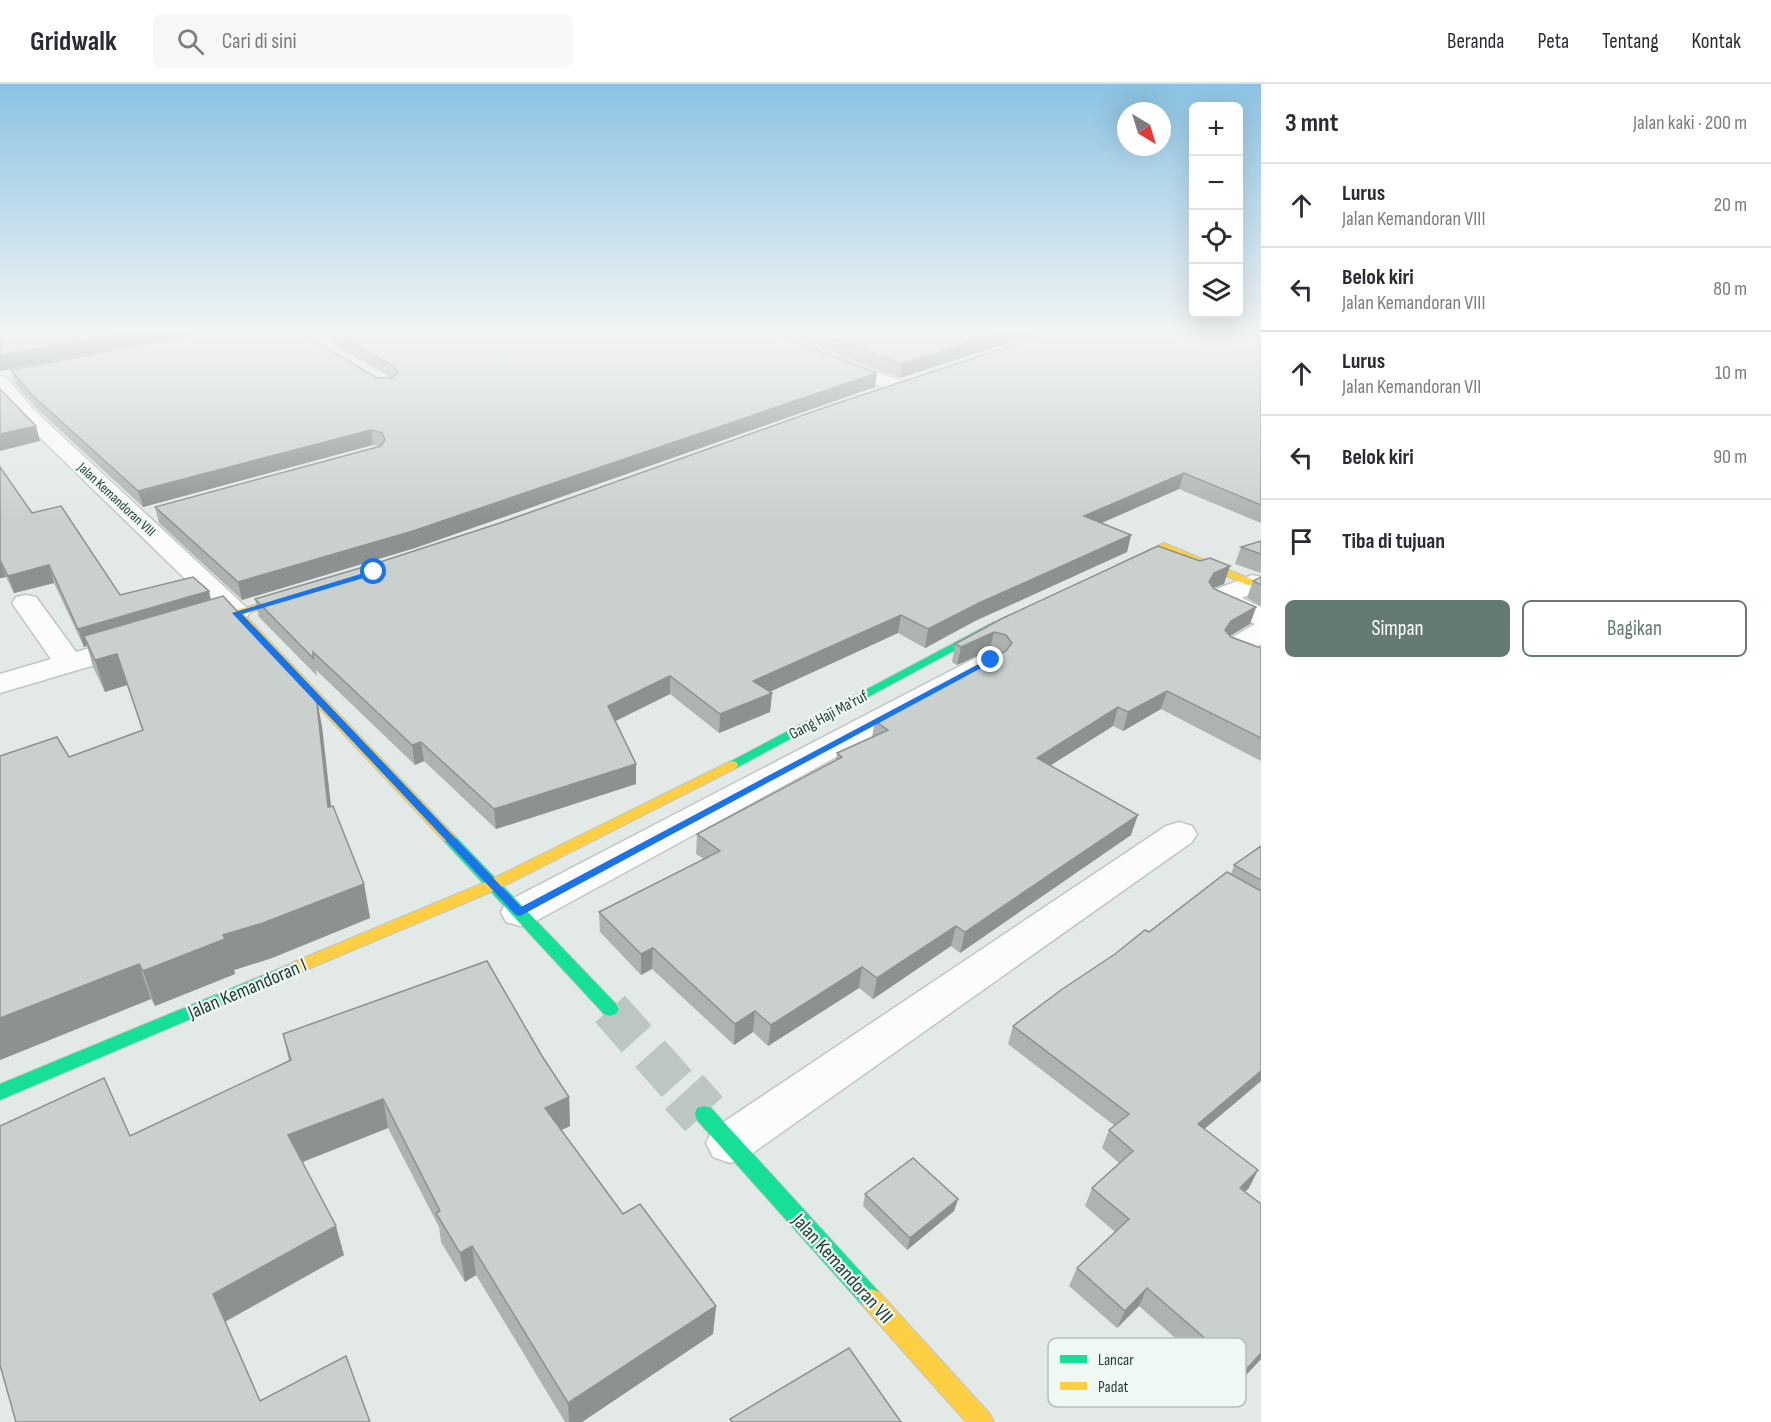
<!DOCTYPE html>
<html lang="id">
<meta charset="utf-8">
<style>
body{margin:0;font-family:"Sofia Sans Condensed",sans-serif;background:#f7f7f7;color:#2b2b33}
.controls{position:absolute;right:18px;top:18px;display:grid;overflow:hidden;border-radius:9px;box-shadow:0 6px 24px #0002}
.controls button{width:54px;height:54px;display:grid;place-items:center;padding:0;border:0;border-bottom:2px solid #e1e1e2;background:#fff;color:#2b2b33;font:30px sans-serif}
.compass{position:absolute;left:1117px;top:18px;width:54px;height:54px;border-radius:50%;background:#fff;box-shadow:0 6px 24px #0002;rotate:142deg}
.stop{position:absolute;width:18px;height:18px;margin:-14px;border:4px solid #1a73e8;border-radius:50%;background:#fff}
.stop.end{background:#1a73e8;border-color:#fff;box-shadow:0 2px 6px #0008}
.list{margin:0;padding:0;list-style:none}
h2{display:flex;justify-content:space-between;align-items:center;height:78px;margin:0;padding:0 24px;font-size:26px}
h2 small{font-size:20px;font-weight:400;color:#7c7c81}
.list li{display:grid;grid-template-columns:39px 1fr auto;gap:18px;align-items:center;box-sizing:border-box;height:84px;padding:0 24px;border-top:2px solid #e1e1e2}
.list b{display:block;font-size:22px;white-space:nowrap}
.list p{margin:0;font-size:20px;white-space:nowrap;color:#7c7c81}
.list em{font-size:20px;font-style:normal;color:#7c7c81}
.actions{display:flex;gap:12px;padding:18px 24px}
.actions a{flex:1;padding:14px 0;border:2px solid #647a72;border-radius:9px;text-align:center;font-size:21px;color:#647a72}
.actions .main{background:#647a72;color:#fff}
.icon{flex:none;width:33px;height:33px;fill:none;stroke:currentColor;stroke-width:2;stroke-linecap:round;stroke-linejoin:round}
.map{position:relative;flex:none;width:1261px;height:1338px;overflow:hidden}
header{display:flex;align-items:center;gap:36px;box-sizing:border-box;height:84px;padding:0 30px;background:#fff;border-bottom:2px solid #e1e1e2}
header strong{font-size:28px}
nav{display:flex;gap:33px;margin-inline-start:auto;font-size:21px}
.search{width:420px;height:54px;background:#f7f7f7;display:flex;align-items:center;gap:15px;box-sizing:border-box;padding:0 21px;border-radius:9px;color:#7c7c81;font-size:22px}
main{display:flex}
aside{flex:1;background:#fff}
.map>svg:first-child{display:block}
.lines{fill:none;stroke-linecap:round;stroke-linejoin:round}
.secondary-tunnel-far1{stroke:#bcc7c2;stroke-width:40;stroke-dasharray:40 20;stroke-linecap:butt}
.secondary-tunnel{stroke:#bcc7c2;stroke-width:51;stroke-dasharray:51 26;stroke-linecap:butt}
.street-casing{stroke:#c0c6c3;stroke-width:3}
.fast-casing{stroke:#bec7c3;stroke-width:2}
.slow-casing{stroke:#bec7c3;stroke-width:2}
.street{fill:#fbfcfb;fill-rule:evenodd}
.fast{fill:#16e098;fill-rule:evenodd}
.slow{fill:#ffcf43;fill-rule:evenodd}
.wall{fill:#aeb3b0}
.shaded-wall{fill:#8d9290}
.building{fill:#cad0cd;stroke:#8d9290;stroke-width:1.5}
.route{fill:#1a73e8}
.labels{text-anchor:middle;stroke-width:4.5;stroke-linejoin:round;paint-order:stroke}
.far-street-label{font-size:14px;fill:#1f3e33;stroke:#f0f8f4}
.street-label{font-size:16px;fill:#1f3e33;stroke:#f0f8f4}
.near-street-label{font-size:20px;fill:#1f3e33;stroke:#f0f8f4}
.key{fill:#f0f8f4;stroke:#b1c0ba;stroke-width:1.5}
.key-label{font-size:16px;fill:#1f3e33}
</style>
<header>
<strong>Gridwalk</strong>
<div class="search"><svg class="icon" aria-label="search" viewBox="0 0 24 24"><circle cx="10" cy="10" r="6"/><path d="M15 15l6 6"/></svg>Cari di sini</div>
<nav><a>Beranda</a><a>Peta</a><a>Tentang</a><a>Kontak</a></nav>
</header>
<main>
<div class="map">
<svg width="1261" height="1338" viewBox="0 0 1261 1338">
<rect width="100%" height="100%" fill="#e3e9e6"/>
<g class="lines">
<!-- secondary-tunnel-far1 -->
<polyline class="secondary-tunnel-far1" points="610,925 686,1010"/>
<!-- secondary-tunnel -->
<polyline class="secondary-tunnel" points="684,1008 704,1030"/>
<defs>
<g id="street">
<polygon points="749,248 773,248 906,299 909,303 906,307 892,307 752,252"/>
<path d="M0,292l7,2 27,32 212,197 4,6c-8,12 -32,15 -45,12l-4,-6 4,-6 12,-3 -197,-192 -20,-23z"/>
<polygon points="1252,491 1261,493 1261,505 1242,514 1261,523 1261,560 1258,562 1261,563 1261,583 1226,569 1221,563 1226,557 1255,540 1209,520 1205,514 1209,508"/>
<polygon points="26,511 36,513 76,568 132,552 142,555 147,561 142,567 0,609 0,590 51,575 12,519 16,513"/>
<polygon points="991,568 1001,571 1006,577 1001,583 534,838 520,842 506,838 501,828 506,818 981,571"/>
<polygon points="1179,738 1192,742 1197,750 1192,758 747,1073 730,1079 713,1073 706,1059 713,1045 1166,742"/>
</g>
<g id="fast">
<polygon points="994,538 1000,541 998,543 736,684 726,684 724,681"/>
<polygon points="449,749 454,751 616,920 619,925 616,930 610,932 604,930 444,757 442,754 444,751"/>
<polygon points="300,876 306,878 308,882 306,886 0,1016 0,1000"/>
<polygon points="704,1022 711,1024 879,1208 882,1215 879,1222 871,1225 863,1222 697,1036 695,1030 697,1024"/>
</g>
<g id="slow">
<polygon points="1164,459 1253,496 1261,495 1261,501 1248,501 1164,466 1126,483 1122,484 1117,481"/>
<polygon points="300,509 306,512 304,514 244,530 454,751 456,754 454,757 444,757 230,529 232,527"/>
<polygon points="731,677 736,678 738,681 736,684 498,805 306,886 300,888 294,886 292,882 294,878 488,797"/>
<polygon points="871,1205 879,1208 990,1330 994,1338 966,1338 863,1222 860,1215 863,1208"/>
</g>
</defs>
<!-- street casing -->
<use href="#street" class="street-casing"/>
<!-- fast casing -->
<use href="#fast" class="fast-casing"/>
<!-- slow casing -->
<use href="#slow" class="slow-casing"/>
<!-- street -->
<use href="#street" class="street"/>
<!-- fast -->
<use href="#fast" class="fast"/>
<!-- slow -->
<use href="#slow" class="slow"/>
</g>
<!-- wall -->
<g class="wall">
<polygon points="313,248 769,248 875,303 415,464 242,516 159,439 155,423 379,362 373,361 143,423 36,324 15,300 11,286 392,294"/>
<polygon points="778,248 1040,248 900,294"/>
<polygon points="1261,248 1261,439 1179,405 1102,439 1131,451 1127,468 975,537 925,564 898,549 769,608 772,609 770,628 719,649 670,610 616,637 636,680 636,700 496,745 424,677 415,681 316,586 317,592 259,533 255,515 377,479 500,439"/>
<polygon points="0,383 32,429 120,511 210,516 316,611 322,643 331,723 364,800 370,834 272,874 234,886 235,890 155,922 151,915 0,976 69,673 142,646 127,601 105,608 93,583 87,562 84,563 54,499 14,509 6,493 0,494"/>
<polygon points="1261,457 1261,489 1235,480 1241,463"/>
<polygon points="1261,493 1261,522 1247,514 1253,497"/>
<polygon points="1224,500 1213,504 1256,523 1250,540 1230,552 1261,564 1261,677 1161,625 1123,647 1113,642 1051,681 1131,751 960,869 951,862 873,915 859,904 768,962 753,948 734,961 652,885 641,891 600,848 599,828 704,775 696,770 697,750 836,677 837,669 872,653 875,637 987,579 987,577 1002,569 990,566 957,581 952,578 955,560 1001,535"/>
<polygon points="1261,762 1261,997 1204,1045 1249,1104 1245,1107 1261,1275 1233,1305 1139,1222 1117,1244 1069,1202 1077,1184 1115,1148 1085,1122 1092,1104 1119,1079 1102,1064 1109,1046 1115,1042 1008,960 1013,942 1231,790 1234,781"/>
<polygon points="283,950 542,972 569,1013 570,1042 561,1046 623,1130 716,1222 713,1250 582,1338 565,1338 476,1191 465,1198 441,1158 439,1143 388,1044 303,1078 344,1171 225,1238 260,1317 370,1338 0,1281 130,1052 289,977"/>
<polygon points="865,1110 958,1115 954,1127 907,1166 863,1122"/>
</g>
<!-- shaded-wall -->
<g class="shaded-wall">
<polygon points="130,248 202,248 0,287 0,272"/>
<polygon points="1003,248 1040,248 900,294 902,280"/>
<polygon points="877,289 875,303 415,464 242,516 238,498"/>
<polygon points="36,342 40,357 0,367 0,350"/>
<polygon points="371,346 373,361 143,423 138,407"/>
<polygon points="1184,389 1179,405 1080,448 1084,432"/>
<polygon points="1131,451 1127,468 975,537 925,564 928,545 979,519"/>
<polygon points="0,476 6,493 0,494"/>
<polygon points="49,481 54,499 14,509 8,492"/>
<polygon points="1230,482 1224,500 1208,506 1209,498 1214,489"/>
<polygon points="209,507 213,525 84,552 87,562 84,563 78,545"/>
<polygon points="1256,523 1250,540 1225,555 1225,546 1231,537"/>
<polygon points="901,531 898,549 752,616 753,597"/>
<polygon points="994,548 990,566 957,581 961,563"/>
<polygon points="117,570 127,601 105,608 95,576"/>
<polygon points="670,592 670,610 609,640 608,622"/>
<polygon points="1167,607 1161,625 1123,647 1128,628"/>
<polygon points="772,609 770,628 719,649 720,630"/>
<polygon points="316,611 322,643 335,757 328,723"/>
<polygon points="1118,623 1113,642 1032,693 1037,674"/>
<polygon points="421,658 424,677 415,681 412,661"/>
<polygon points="636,680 636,700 496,745 494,725"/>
<polygon points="1138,731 1131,751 960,869 965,848"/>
<polygon points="364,800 370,834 272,874 234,886 235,890 155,922 143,887 223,851"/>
<polygon points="956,842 951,862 873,915 877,894"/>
<polygon points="653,864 652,885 641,891 641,870"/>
<polygon points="139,880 151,915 0,976 0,934"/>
<polygon points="862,883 859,904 768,962 771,941"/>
<polygon points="755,927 753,948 734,961 735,940"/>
<polygon points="1261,987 1261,997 1189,1058 1198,1040"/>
<polygon points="569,1013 570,1042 547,1053 545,1024"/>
<polygon points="383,1015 388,1044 297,1080 288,1051"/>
<polygon points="1258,1086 1249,1104 1231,1122 1240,1104"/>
<polygon points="958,1115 954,1127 907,1166 910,1154"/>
<polygon points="336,1142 344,1171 224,1238 213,1210"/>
<polygon points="472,1162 476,1191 465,1198 460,1169"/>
<polygon points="1147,1204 1139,1222 1117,1244 1125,1227"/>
<polygon points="716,1222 713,1250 582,1338 569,1338 568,1319"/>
<polygon points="1261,1269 1261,1275 1233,1305 1244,1288"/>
</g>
<!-- building -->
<g class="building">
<polygon points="0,248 130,248 0,272"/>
<polygon points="207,248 299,248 377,294 392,294 398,288 393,282 333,248 769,248 877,289 413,447 238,498 155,423 381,362 385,356 382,349 371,346 138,407 31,310 11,286"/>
<polygon points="814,248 1003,248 902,280"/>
<polygon points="1052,248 1261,248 1261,421 1184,389 1084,432 1131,451 979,519 928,545 901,531 753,597 772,609 720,630 670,592 608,622 636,680 494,725 421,658 412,661 313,568 313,574 255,515 377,479 500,439 826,323"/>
<polygon points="0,305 36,342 0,350"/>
<polygon points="0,383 32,429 61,422 120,511 193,493 209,507 78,545 49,481 8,492 0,476"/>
<polygon points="1261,457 1261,470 1241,463"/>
<polygon points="1158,462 1200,477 1210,474 1230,482 1214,489 1209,498 1214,505 1256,523 1231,537 1225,546 1231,553 1261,564 1261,654 1167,607 1128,628 1118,623 1037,674 1138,731 965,848 956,842 877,894 862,883 771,941 755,927 735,940 653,864 641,870 599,828 720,767 697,750 842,673 837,669 888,646 875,637 989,578 987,577 1006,567 1012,559 1006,551 994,548 961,563 955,560 1001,535"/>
<polygon points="1261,493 1261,501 1253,497"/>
<polygon points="223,512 316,611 328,723 333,722 364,800 263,839 223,851 225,855 143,887 139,880 0,934 0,672 57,653 69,673 143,646 117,570 95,576 84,552"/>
<polygon points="1261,762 1261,796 1234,781"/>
<polygon points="1227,788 1261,807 1261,987 1198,1040 1258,1086 1240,1104 1261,1120 1261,1269 1244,1288 1147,1204 1125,1227 1077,1184 1129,1135 1092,1104 1133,1067 1109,1046 1129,1030 1013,942 1061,906 1115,870 1145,846 1149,848"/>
<polygon points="487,877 542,972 569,1013 545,1024 623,1130 640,1120 716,1222 568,1319 472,1162 460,1169 436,1129 440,1127 383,1015 288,1051 336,1142 213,1210 260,1317 346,1272 370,1338 16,1338 0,1281 0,1042 104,994 130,1052 291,976 283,950"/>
<polygon points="913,1074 958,1115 910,1154 865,1110"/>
<polygon points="849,1264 901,1338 732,1338 730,1335"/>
</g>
<!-- sky -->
<linearGradient id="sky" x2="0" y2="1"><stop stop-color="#8bc2e3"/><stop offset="0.57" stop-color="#f2f5f4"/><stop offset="1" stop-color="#f2f5f4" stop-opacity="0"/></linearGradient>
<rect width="1261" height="435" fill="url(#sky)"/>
<!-- route -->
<polygon class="route" points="374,486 378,488 377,490 242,530 521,823 988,575 996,576 520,832 516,831 232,529"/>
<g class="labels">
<!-- far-street labels -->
<g class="far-street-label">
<text transform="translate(117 415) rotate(43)" y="5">Jalan Kemandoran VIII</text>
</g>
<!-- street labels -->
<g class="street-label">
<text transform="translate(828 630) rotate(-28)" y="6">Gang Haji Ma'ruf</text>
</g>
<!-- near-street labels -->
<g class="near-street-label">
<text transform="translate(247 904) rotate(-23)" y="7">Jalan Kemandoran I</text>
<text transform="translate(843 1184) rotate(48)" y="7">Jalan Kemandoran VII</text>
</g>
</g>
<!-- legend -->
<rect x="1048" y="1254" width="198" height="69" rx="9" class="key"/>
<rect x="1060" y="1271" width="27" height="8" fill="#16e098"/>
<rect x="1060" y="1298" width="27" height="8" fill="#ffcf43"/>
<g class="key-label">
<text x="1098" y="1281">Lancar</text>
<text x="1098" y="1308">Padat</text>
</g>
</svg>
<div class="controls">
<button>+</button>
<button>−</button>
<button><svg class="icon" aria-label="locate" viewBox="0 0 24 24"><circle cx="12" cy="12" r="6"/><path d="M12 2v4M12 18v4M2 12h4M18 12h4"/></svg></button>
<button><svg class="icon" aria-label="layers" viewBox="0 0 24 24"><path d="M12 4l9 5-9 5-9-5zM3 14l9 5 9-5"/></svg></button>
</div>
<svg class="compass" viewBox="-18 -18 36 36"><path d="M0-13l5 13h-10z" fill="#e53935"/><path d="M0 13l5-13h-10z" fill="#7c7c81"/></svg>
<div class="stop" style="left:374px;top:488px"></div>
<div class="stop end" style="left:991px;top:576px"></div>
</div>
<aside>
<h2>3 mnt<small>Jalan kaki · 200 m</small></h2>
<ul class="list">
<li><svg class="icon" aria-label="ahead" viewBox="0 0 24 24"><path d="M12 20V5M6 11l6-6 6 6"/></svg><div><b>Lurus</b><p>Jalan Kemandoran VIII</p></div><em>20 m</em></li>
<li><svg class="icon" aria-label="left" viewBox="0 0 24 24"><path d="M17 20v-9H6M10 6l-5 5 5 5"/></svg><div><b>Belok kiri</b><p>Jalan Kemandoran VIII</p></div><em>80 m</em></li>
<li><svg class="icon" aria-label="ahead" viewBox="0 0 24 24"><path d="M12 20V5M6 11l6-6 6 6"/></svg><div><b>Lurus</b><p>Jalan Kemandoran VII</p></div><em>10 m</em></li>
<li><svg class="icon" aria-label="left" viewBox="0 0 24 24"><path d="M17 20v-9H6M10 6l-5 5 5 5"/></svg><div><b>Belok kiri</b></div><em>90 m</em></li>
<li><svg class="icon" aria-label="arrive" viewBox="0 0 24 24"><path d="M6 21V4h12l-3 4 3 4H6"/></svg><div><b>Tiba di tujuan</b></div></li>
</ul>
<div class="actions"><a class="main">Simpan</a><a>Bagikan</a></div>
</aside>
</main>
